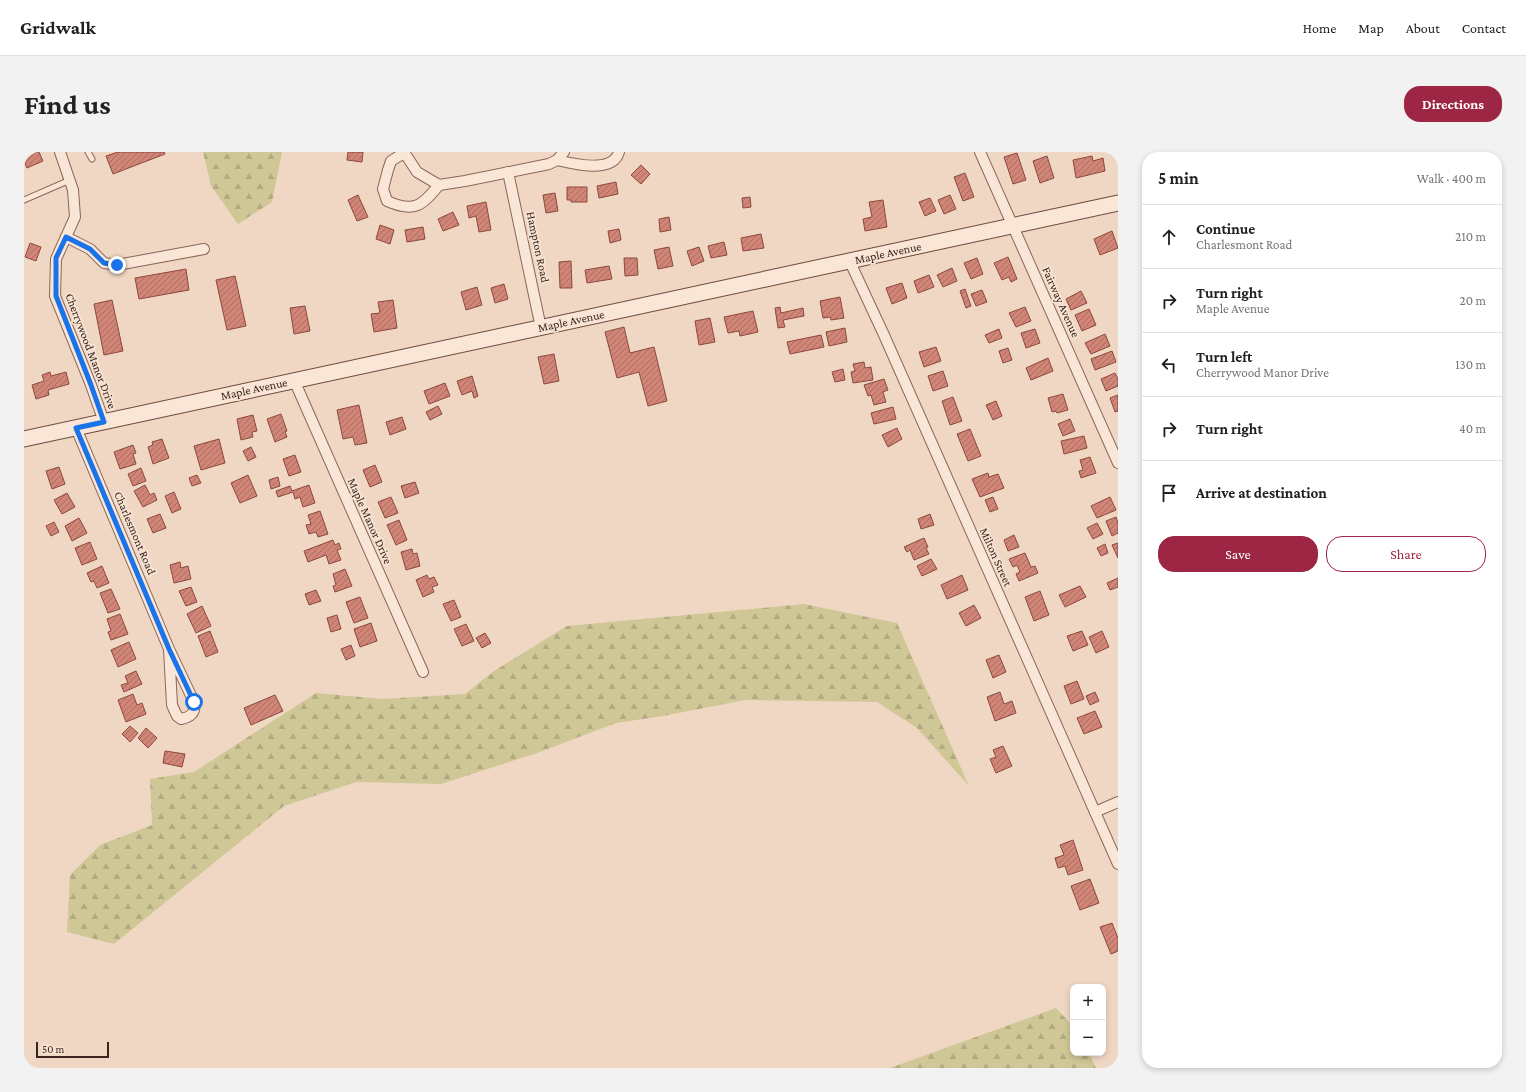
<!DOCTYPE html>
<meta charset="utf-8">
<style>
body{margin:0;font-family:"Crimson Pro",serif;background:#f2f2f2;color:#202124}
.controls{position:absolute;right:12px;bottom:12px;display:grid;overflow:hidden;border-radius:8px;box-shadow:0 2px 6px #0003}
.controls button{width:36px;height:36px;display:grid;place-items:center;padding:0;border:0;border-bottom:1px solid #e0e0e0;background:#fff;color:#202124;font:20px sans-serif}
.scale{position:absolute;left:12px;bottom:10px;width:73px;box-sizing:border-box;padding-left:4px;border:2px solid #3a241d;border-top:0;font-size:11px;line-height:14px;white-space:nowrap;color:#3a241d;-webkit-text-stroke:3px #f7e3d3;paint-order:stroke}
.stop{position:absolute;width:12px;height:12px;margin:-9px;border:3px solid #1a73e8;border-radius:50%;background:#fff}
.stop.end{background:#1a73e8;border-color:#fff;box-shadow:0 1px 4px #0008}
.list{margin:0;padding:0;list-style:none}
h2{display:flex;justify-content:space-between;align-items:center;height:52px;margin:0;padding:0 16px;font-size:17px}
h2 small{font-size:13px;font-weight:400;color:#757577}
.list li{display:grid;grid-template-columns:26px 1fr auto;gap:12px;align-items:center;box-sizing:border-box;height:64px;padding:0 16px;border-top:1px solid #e0e0e0}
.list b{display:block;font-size:15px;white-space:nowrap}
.list p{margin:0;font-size:13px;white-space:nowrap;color:#757577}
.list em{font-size:13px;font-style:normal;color:#757577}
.actions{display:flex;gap:8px;padding:12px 16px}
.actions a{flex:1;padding:9px 0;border:1px solid #9d2645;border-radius:16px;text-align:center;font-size:14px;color:#9d2645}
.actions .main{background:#9d2645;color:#fff}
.icon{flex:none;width:22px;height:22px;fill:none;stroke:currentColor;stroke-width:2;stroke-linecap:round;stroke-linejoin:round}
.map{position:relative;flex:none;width:1094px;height:916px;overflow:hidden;border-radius:16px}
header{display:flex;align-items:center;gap:24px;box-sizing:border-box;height:56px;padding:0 20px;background:#fff;border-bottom:1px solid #e0e0e0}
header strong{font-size:19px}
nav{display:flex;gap:22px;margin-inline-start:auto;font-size:14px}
.intro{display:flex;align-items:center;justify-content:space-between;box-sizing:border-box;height:96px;padding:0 24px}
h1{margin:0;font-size:28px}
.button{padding:10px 18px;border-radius:16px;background:#9d2645;color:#fff;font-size:14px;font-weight:700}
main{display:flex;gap:24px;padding:0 24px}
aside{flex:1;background:#fff;border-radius:16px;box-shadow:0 2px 6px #0003}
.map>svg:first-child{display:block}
.forest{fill:url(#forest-firs)}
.building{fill:url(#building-hatch);stroke:#8c483d}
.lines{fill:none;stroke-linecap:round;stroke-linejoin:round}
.service-casing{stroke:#8b6659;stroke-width:7}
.minor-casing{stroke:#8b6659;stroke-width:12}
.secondary-casing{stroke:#6d483c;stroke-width:17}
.service{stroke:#fae6d6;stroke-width:5}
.minor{stroke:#fae6d6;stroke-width:10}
.secondary{stroke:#fae6d6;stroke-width:15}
.route{stroke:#1a73e8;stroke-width:5}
.labels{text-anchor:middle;stroke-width:3.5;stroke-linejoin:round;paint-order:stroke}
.street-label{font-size:12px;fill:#3a241d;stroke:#f7e3d3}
</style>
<header>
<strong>Gridwalk</strong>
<nav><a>Home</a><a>Map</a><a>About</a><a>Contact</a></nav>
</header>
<div class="intro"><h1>Find us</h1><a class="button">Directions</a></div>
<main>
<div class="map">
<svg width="1094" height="916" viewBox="0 0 1094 916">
<defs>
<pattern id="forest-firs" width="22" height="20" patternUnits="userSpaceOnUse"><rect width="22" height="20" fill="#cfc796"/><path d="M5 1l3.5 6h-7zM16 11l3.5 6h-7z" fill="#b2ab81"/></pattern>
<pattern id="building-hatch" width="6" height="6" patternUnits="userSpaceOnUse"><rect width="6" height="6" fill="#d08577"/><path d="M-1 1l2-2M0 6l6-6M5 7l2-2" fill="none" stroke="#aa6d61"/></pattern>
</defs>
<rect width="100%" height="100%" fill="#f0d7c3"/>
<!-- forest -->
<g class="forest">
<polygon points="179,0 258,0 248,50 214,72 187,34"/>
<polygon points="780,452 873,471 945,634 893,576 853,550 721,548 639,564 592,571 513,601 417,632 332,630 260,654 90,792 43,780 46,723 76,693 128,673 126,627 170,620 292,541 358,547 441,542 470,519 543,474"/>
<polygon points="1032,856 1049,874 1049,901 1065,901 1072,916 866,916"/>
</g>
<!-- building -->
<g class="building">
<polygon points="0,0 15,0 19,9 3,16 0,9"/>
<polygon points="94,0 140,0 141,2 89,22 82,4"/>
<polygon points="324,0 339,0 338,10 323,8"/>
<polygon points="993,1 1002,28 989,32 980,5"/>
<polygon points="1023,4 1030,26 1016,31 1009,9"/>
<polygon points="1068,4 1069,9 1079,6 1081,19 1052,26 1049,8"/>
<polygon points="617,13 626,22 617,32 607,23"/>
<polygon points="941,21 950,45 939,49 930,25"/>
<polygon points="592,30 594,42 575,46 573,34"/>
<polygon points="543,35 563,35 563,50 547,50 547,48 543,48"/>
<polygon points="531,41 534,59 522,61 519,43"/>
<polygon points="334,43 344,65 333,69 324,48"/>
<polygon points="926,43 932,57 920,62 914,48"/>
<polygon points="726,45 727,55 719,56 718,46"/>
<polygon points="906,46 912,59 901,64 895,50"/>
<polygon points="859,48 863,75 841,79 839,67 848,65 845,50"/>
<polygon points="462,50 467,78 455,80 452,64 445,66 443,54"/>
<polygon points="429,60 435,73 419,79 414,67"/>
<polygon points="645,65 647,78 636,80 635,67"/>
<polygon points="356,73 370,78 366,92 352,87"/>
<polygon points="399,75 401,87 383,90 381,78"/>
<polygon points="595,77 597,88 586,91 584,79"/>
<polygon points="1088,79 1094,96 1076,103 1070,87"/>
<polygon points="737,82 740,96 719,99 717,86"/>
<polygon points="700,90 703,103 687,106 684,94"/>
<polygon points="6,91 17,95 12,109 1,105"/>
<polygon points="645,95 649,114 634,117 630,98"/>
<polygon points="675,95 680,109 668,114 663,99"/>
<polygon points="984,105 993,127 987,130 985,125 978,128 970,111"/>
<polygon points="600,106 613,106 614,123 601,124"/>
<polygon points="953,106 959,122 947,127 940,111"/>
<polygon points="547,109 548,136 536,136 535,110"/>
<polygon points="585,114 588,127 563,131 561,118"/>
<polygon points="928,116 933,129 919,135 913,123"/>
<polygon points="162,117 165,138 115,147 111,126"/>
<polygon points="905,123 910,135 894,141 890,129"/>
<polygon points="211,124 222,174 203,178 192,128"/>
<polygon points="878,131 883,146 868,152 862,136"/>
<polygon points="480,132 484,147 471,151 467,136"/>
<polygon points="453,135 458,153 442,158 437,140"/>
<polygon points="941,137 947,154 942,156 936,139"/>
<polygon points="958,138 963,150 952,154 947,142"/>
<polygon points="1057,139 1063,151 1047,158 1042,147"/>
<polygon points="816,145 820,166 807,168 806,165 799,166 796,149"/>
<polygon points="88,148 99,199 80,203 70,152"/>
<polygon points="369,148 373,176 350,180 347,162 356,161 354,150"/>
<polygon points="281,154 286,179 270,182 266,156"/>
<polygon points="756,155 757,161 779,156 780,164 759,168 761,175 754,176 751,156"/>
<polygon points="1001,155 1007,169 992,175 985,161"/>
<polygon points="1065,157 1072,173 1058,179 1051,163"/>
<polygon points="729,159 734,180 716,184 715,179 704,181 700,165"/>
<polygon points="686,166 691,190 675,193 671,169"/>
<polygon points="600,175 606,201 630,195 643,249 624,254 615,220 593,226 581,180"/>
<polygon points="821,176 823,190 805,194 802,180"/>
<polygon points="975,177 978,186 965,191 961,183"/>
<polygon points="1011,177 1016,191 1002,196 997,181"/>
<polygon points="1081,182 1086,194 1067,202 1061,191"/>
<polygon points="797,183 800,195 766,202 763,190"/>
<polygon points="912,195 917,209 900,215 895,200"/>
<polygon points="984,196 988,208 979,211 975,199"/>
<polygon points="1088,199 1092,210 1071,218 1067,207"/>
<polygon points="530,202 535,229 520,232 514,205"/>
<polygon points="1024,206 1029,219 1007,228 1002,216"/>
<polygon points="840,210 841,216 847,215 849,228 829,231 827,220 831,219 829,212"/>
<polygon points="819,217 821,228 811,230 808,220"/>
<polygon points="919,219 924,234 909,239 904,224"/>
<polygon points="26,220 27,224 42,220 45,232 24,238 25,243 12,247 8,233 20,229 18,223"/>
<polygon points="1091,221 1094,227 1094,234 1082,239 1077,227"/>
<polygon points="448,224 454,244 450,246 448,239 438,243 433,229"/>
<polygon points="860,227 864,238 859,240 862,250 850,253 847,243 844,244 840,233"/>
<polygon points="421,231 426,244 405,252 400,239"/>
<polygon points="1039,242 1044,258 1033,261 1032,259 1028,260 1024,246"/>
<polygon points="1094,243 1094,259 1091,260 1086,246"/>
<polygon points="929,245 938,269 926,273 918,249"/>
<polygon points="972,249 978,264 969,268 962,253"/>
<polygon points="335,253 343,291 331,293 329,285 319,287 313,258"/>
<polygon points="414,254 418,262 406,268 402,260"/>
<polygon points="869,255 872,267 850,272 847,261"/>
<polygon points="257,262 263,279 261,280 263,285 251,290 243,267"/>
<polygon points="229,263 233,279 228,280 229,285 217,288 213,267"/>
<polygon points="378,265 382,277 366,283 362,270"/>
<polygon points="1046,267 1051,279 1039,284 1034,272"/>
<polygon points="873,276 878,287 864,295 858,283"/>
<polygon points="946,277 957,304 944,309 933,282"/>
<polygon points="1060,284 1063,296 1040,302 1037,289"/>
<polygon points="138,287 145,306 129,312 124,295 129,293 128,290"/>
<polygon points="195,287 201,311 177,318 170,294"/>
<polygon points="109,293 112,301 109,302 112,312 96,317 90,300"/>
<polygon points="227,295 232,305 224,309 219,299"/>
<polygon points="271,303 277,320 265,324 259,307"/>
<polygon points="1066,305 1072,321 1057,326 1055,319 1059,318 1056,308"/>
<polygon points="351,313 358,330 346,335 339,318"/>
<polygon points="35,315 41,332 28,337 22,319"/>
<polygon points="117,316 122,329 109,334 104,322"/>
<polygon points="964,321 965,325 974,322 980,336 956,345 948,327"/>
<polygon points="173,323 177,331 168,334 165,326"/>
<polygon points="224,323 233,344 216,351 207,331"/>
<polygon points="254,325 256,334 247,337 245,328"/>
<polygon points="391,330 395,341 381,346 377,334"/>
<polygon points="121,333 126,343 130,341 133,348 119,355 110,339"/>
<polygon points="285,333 291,351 279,355 276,345 271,347 269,340 254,345 252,339 266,334 268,339"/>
<polygon points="150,340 157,357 148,361 141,344"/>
<polygon points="43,341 51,355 38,362 30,348"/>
<polygon points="367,345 374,361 361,366 354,350"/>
<polygon points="969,345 974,357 966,360 961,348"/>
<polygon points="1086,345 1092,358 1073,366 1067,354"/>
<polygon points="296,359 304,382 294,385 292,380 285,382 282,373 287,372 284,363"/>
<polygon points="136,362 142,376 129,381 123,367"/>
<polygon points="906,362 910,373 897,377 894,367"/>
<polygon points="1092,365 1094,371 1094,381 1088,384 1082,369"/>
<polygon points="55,366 63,381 48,389 41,374"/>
<polygon points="375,368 383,388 372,393 363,373"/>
<polygon points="30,370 35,380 27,384 22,374"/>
<polygon points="1073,371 1079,382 1069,387 1063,376"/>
<polygon points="990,383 995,395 984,399 980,388"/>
<polygon points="900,386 904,395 902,396 905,402 890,408 886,398 883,400 880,395"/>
<polygon points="309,388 311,393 315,391 317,397 313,398 317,408 305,412 302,403 284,410 280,399"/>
<polygon points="66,390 73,407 58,413 51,396"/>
<polygon points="1094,391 1094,406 1088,393"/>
<polygon points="1081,392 1084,401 1077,404 1073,396"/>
<polygon points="388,397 389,402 393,401 396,414 382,418 377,400"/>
<polygon points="1001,401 1007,415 1011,414 1014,421 995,429 992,422 996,420 993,413 989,415 985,407"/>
<polygon points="907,407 913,417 898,424 893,414"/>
<polygon points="156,410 157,416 164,414 167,427 150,431 146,413"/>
<polygon points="78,414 85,431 73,436 70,429 67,430 63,421"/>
<polygon points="321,417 328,434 311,440 309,434 312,433 309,422"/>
<polygon points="403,423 405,427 410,425 414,433 408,435 410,440 399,445 392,428"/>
<polygon points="938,423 944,438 923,447 917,433"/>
<polygon points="1094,426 1094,435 1086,438 1083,431"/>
<polygon points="1056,434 1062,445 1041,455 1035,443"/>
<polygon points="167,435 173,450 162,454 155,439"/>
<polygon points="87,437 96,457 84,461 76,441"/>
<polygon points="292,438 297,449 285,453 281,442"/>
<polygon points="1016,439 1025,463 1010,469 1001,445"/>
<polygon points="336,445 344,466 330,471 322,450"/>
<polygon points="430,448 437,465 427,469 419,452"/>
<polygon points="950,453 957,466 942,474 935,461"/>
<polygon points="178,454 187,474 172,481 163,462"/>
<polygon points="96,462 104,482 87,488 84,480 87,479 83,467"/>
<polygon points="313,463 317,477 307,480 303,466"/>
<polygon points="347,471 353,489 336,495 330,477"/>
<polygon points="442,472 450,489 438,494 430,477"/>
<polygon points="186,479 194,500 182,505 174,484"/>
<polygon points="1058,479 1064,493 1049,499 1043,484"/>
<polygon points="1078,479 1085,495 1072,501 1065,485"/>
<polygon points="461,481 467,491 458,496 452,486"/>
<polygon points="105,490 112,507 94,515 87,498"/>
<polygon points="327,493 331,504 322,508 317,497"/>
<polygon points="975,503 982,520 969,526 962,508"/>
<polygon points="112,519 118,532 100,540 97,533 104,531 101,524"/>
<polygon points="1053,529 1060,547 1047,552 1040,534"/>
<polygon points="976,540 980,552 988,549 992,561 971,569 963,545"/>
<polygon points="1071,540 1075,549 1066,553 1062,544"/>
<polygon points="109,542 113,553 118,551 122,562 102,570 94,548"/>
<polygon points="251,543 259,559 227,573 220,556"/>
<polygon points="1071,559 1078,575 1060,582 1053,566"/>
<polygon points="106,574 114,581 106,590 98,582"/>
<polygon points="122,576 133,586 124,596 114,586"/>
<polygon points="979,594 988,614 972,621 966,607 972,605 969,598"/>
<polygon points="141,599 161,602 158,615 139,611"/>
<polygon points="1049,688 1059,718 1044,723 1041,714 1034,716 1031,706 1040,703 1036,693"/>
<polygon points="1066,727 1075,751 1056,758 1047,734"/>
<polygon points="1088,771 1094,786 1094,799 1087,802 1076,775"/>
</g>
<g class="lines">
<defs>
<g id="service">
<polyline points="64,0 68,7"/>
<polyline points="0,48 46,28"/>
</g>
<g id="minor">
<polyline points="36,0 49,38 51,65 32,107 31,144 67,233 80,270"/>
<polyline points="380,0 393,20 415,33 441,29 525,12 533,8 540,0"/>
<polyline points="956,0 1094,311"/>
<path d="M380,1l-13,8 -3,9 -5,19 4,12c27,12 35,5 52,-16"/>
<path d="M533,8c16,4 56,14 62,-8"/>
<polyline points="484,20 517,176"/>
<polyline points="42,85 66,97 80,111 93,113 180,97"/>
<polyline points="826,110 860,183 1094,712"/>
<polyline points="270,228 399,520"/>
<path d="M52,276l93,221 3,56 5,11 4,3c10,-2 15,-6 13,-17l-25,-53"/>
<polyline points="1071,660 1094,650"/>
</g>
<polyline id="secondary" points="0,287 1094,51"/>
</defs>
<!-- service casing -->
<use href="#service" class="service-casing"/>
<!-- minor casing -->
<use href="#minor" class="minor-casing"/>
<!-- secondary casing -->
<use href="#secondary" class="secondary-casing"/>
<!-- service -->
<use href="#service" class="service"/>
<!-- minor -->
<use href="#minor" class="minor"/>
<!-- secondary -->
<use href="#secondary" class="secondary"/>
</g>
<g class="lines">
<!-- route -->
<polyline class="route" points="93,113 80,111 66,97 42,85 32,106 32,144 67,233 80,270 52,276 145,497 170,550"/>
</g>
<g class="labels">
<!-- street labels -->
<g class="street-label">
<text transform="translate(514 95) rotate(78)" y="4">Hampton Road</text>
<text transform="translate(864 101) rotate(-12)" y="4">Maple Avenue</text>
<text transform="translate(1037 150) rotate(66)" y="4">Fairway Avenue</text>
<text transform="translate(547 169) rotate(-12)" y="4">Maple Avenue</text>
<text transform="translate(67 199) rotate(69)" y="4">Cherrywood Manor Drive</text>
<text transform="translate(230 237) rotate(-12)" y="4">Maple Avenue</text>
<text transform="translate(346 369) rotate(66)" y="4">Maple Manor Drive</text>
<text transform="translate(111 381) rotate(67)" y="4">Charlesmont Road</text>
<text transform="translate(972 405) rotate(66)" y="4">Milton Street</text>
</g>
</g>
</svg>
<div class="controls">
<button>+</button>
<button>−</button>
</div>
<div class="scale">50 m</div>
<div class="stop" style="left:170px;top:550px"></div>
<div class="stop end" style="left:93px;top:113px"></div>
</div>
<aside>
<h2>5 min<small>Walk · 400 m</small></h2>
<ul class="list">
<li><svg class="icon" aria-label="ahead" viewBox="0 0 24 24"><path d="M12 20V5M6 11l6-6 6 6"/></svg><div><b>Continue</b><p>Charlesmont Road</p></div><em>210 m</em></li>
<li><svg class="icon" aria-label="right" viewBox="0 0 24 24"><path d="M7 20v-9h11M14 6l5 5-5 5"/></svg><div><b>Turn right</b><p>Maple Avenue</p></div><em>20 m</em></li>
<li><svg class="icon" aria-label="left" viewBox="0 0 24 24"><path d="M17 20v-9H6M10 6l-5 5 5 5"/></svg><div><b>Turn left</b><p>Cherrywood Manor Drive</p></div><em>130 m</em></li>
<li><svg class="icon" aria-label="right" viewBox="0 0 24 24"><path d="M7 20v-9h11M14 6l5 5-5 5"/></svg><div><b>Turn right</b></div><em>40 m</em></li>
<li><svg class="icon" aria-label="arrive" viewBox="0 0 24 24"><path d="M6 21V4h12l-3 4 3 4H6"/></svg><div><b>Arrive at destination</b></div></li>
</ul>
<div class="actions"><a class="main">Save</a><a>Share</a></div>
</aside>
</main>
